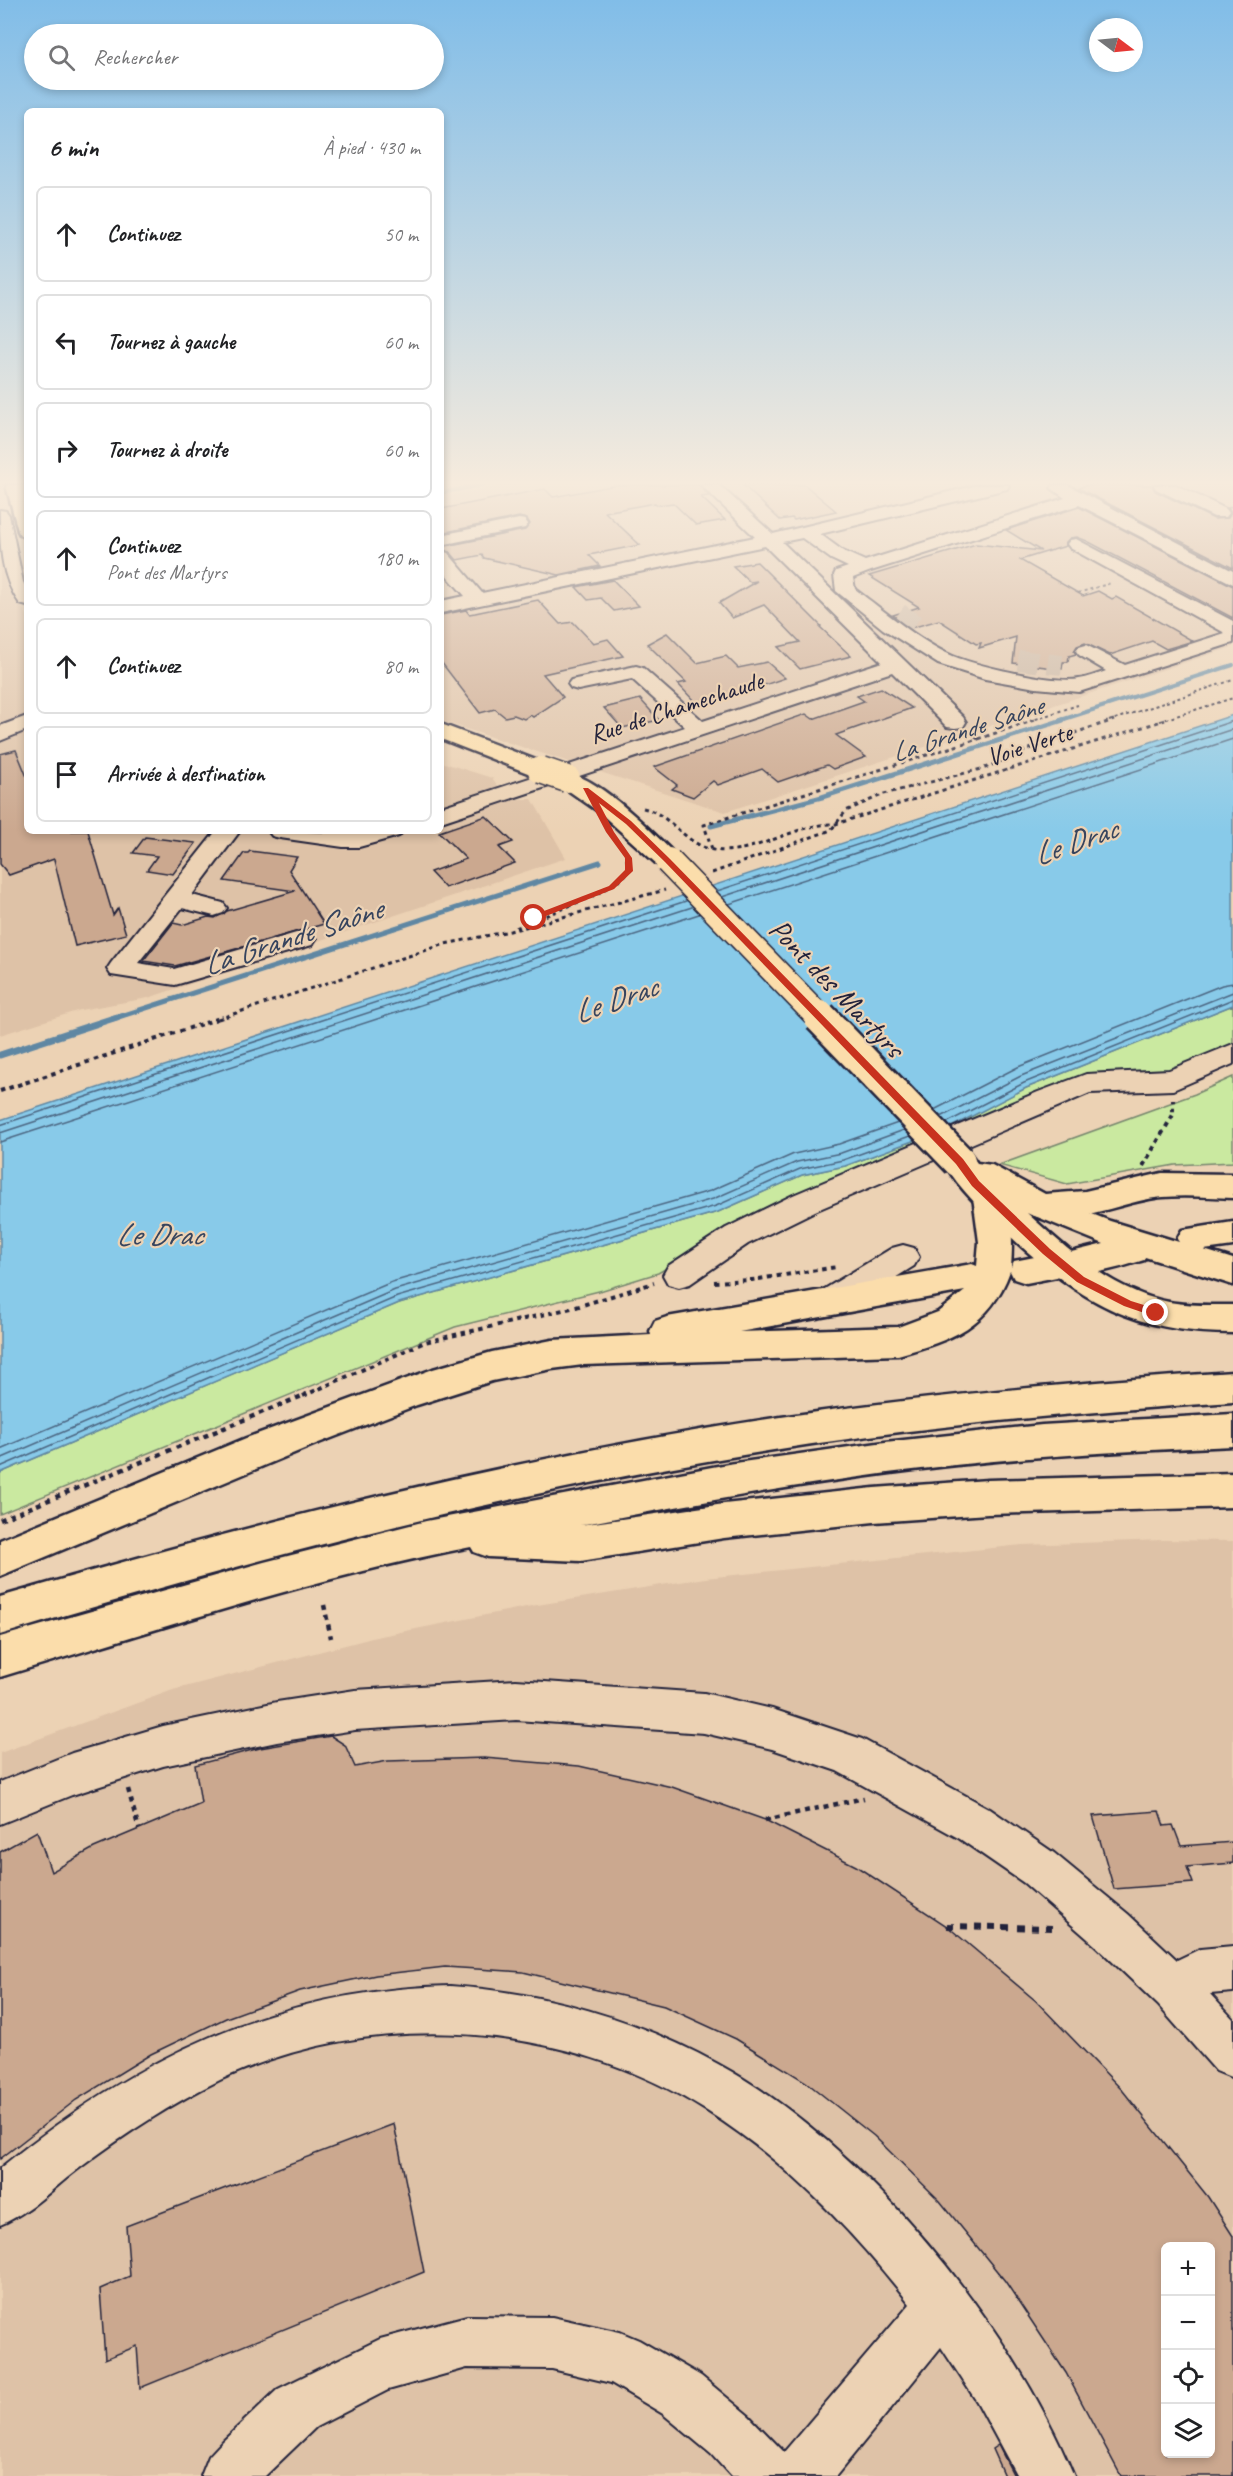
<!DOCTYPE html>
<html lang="fr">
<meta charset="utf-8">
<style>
body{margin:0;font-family:Caveat,sans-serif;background:#f2f2f2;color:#202124}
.controls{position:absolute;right:18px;bottom:18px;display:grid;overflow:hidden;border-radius:9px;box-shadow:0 3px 9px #0003}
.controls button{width:54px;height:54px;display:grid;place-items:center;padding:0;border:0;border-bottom:2px solid #e0e0e0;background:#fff;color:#202124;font:30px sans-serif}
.compass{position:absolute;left:1089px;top:18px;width:54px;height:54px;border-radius:50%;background:#fff;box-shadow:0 3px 9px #0003;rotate:106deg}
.stop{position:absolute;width:18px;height:18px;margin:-14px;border:4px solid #c8321e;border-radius:50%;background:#fff}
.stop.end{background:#c8321e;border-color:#fff;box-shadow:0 2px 6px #0008}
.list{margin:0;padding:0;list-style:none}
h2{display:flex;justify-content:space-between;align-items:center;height:78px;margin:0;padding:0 24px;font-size:26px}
h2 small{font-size:20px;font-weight:400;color:#757577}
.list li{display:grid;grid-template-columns:39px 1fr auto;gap:18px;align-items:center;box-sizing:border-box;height:96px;margin:0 12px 12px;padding:0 12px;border:2px solid #e0e0e0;border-radius:9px}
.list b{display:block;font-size:22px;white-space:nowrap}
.list p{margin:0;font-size:20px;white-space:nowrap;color:#757577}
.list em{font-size:20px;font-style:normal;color:#757577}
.icon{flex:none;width:33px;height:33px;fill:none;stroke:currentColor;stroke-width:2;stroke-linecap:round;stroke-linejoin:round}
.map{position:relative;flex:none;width:1233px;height:2476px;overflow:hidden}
.search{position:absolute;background:#fff;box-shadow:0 3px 9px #0003;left:24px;top:24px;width:420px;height:66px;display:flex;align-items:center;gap:15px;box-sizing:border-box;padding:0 21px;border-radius:33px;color:#757577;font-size:22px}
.panel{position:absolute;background:#fff;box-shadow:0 3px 9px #0003;left:24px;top:108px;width:420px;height:726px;border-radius:9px}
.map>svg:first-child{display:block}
.built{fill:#dec2a7;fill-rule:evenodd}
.green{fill:#cae9a0;stroke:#76866e;stroke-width:1.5}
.water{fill:#88cae9;stroke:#5f87a3;stroke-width:1.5}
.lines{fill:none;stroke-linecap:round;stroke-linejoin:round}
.shore{stroke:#4b6581;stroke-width:1.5}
.stream-far2{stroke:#5f87a3;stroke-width:4}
.stream-far1{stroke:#5f87a3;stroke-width:5}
.stream{stroke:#5f87a3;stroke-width:7}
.building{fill:#cba88f;stroke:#22223b;stroke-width:1.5;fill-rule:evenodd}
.minor-tunnel{stroke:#c4af9c;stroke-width:20;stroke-dasharray:20 10;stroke-linecap:butt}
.minor-casing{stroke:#22223b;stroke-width:4}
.major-casing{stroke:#22223b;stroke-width:5}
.highway-casing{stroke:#22223b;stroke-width:5}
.path-far4{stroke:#22223b;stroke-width:2;stroke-dasharray:3 3;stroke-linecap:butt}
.path-far3{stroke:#22223b;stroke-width:3;stroke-dasharray:4 4;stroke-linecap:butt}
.path-far2{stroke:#22223b;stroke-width:4;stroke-dasharray:4.5 4.5;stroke-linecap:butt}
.path-far1{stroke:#22223b;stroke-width:4.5;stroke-dasharray:5 5;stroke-linecap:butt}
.path{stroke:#22223b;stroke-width:6;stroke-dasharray:7 7;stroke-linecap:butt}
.minor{fill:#ecd2b4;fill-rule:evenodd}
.major{fill:#fbddab;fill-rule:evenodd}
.highway{fill:#fbddab;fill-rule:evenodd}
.major-bridge-far1-casing{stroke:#22223b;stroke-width:29;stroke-linecap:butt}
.major-bridge-casing{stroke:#22223b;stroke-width:37;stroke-linecap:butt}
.major-bridge-far1{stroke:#fbddab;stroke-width:26}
.major-bridge{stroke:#fbddab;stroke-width:32}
.route{fill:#c8321e}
.labels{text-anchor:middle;stroke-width:4.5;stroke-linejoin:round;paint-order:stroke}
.far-street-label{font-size:26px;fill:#22223b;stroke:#ecd2b4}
.far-water-label{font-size:27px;font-style:italic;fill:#36445e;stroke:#ecd2b4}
.street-label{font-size:30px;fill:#22223b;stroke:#ecd2b4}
.water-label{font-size:32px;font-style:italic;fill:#36445e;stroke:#ecd2b4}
</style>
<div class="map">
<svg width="1233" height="2476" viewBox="0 0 1233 2476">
<rect width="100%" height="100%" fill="#ecd2b4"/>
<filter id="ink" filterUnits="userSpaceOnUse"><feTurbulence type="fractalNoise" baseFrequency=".0167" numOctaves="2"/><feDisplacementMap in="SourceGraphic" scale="12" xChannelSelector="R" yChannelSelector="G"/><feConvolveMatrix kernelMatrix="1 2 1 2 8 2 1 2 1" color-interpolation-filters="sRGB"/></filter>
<g filter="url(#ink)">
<!-- built -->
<g class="built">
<polygon points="506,485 1233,485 1233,647 725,812 441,721 441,497"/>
<polygon points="0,559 7,587 27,615 27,831 441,831 441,762 492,778 508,799 532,799 566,858 148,998 80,1010 0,1035"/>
<path d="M1163,1540l70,1v935h-1233v-723l173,-63 203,-53 155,-31 174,-28 317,-33zM1166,2246h44v208h-44z"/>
</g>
<!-- green -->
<g class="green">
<polygon points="1233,1005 1233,1049 1184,1070 1105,1077 732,1231 658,1273 603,1290 455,1327 0,1514 0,1473 399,1303 718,1212 802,1175 845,1166 953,1126 1026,1088"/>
<polygon points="1233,1077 1233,1162 1175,1165 1067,1184 999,1165 1195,1094"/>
</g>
<!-- water -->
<polygon class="water" points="1233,715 1233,1005 1026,1088 953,1126 845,1166 802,1175 718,1212 399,1303 0,1473 0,1120"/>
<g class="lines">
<!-- shore -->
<g class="shore">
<polyline points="717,891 1233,721"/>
<polyline points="722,897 1233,729"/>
<polyline points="729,904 1233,739"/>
<polyline points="934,1110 1018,1067 1222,985 1233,983"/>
<polyline points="941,1117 1021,1076 1233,992"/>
<polyline points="946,1123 1024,1083 1233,999"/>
<polyline points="0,1125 686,901"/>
<polyline points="0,1133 692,907"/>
<polyline points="0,1142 699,914"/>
<polyline points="0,1449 392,1282 710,1191 794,1154 839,1144 898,1123"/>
<polyline points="0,1459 395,1290 713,1199 797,1162 841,1153 904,1130"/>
<polyline points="0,1467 397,1297 716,1206 800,1169 843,1160 910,1136"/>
</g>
<!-- stream-far2 -->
<g class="stream-far2">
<polyline points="441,493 481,485"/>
<polyline points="1058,721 1233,665"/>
</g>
<!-- stream-far1 -->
<g class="stream-far1">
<polyline points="711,826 822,797 1063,720"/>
<polyline points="112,1019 600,862"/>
</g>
<!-- stream -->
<polyline class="stream" points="0,1055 117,1017"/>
</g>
<!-- building -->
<g class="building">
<polygon points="617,485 699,485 709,496 701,497 725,520 696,525 673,503 658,505 655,503 605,512 640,545 589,555 600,566 559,575 484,558 482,555 457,560 450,552 441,549 441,547 525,530 530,524 527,519 519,517 441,533 441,509 545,489 553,497"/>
<polygon points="743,485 805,485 836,511 794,520 792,518 780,520"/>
<polygon points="1086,485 1152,485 1155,491 1214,519 1228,518 1231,513 1228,508 1233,506 1233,568 1078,488"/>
<polygon points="1079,507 1233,586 1233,618 1087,541 1077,537 1070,538 1065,543 1066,546 1020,560 1083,596 1098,591 1112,599 1116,597 1193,641 1166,649 1152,641 1110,655 1085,643 1077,646 1074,651 1076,654 1069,656 1068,662 1063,662 1062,669 1013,663 1016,637 979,648 981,643 976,644 939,620 911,628 893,615 919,607 869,576 976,544 1041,551 1006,530"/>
<polygon points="757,562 821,626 820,627 851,656 800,669 778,647 800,642 764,605 732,618 719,603 757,581 750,582 733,566"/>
<polygon points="613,580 639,606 614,611 601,598 588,600 576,587"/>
<polygon points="538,600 560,624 573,622 593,643 608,639 623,656 543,674 563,697 533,717 530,715 524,719 514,715 505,717 495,709 480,713 441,662 441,615 466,610 469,614 475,613"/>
<polygon points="667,633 697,663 726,656 738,668 767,662 785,678 744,692 696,703 678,684 686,682 647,644"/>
<polygon points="881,688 912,708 836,735 866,757 833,769 827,765 778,782 762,769 718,785 713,781 693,797 672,789 677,785 654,767 806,714 813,719 864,701 857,696"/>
<polygon points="640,699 659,720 622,728 604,708"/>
<polygon points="16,750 27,777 27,831 88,831 113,915 118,908 126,934 75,946 54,859 9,875 0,864 0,754"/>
<polygon points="486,816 513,842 499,847 515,863 445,888 430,872 466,859 439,832"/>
<polygon points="145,837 196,843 173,874 147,870 157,856 133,853"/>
<polygon points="250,851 297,857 289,870 324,924 175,966 143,961 173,923 182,925 208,917 215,918 227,911 295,891 224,881 244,853 248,853"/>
<path d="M331,1736l14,9 10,22 33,-6 96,-3 95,8 93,21 93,33 91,46 91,60 89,75 87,90 85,106 25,39v240h-112l-55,-103 -61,-92 -65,-80 -66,-65 -68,-54 -70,-43 -72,-33 -141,-34 -78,-5 -69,8 -76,16 -74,27 -75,36 -75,46 -76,59v-307l37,-21 14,41 43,-24 107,-45 -6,-38 65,-17zM1166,2247h44v207h-44z"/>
<polygon points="1159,1811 1164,1826 1173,1825 1181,1846 1233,1842 1233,1863 1187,1867 1193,1883 1114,1889 1093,1816"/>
<polygon points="394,2124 424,2272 140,2388 137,2346 105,2359 100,2289 130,2276 126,2226"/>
<polygon points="998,2445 1014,2476 1004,2476 992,2449"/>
</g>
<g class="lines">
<!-- minor-tunnel -->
<g class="minor-tunnel">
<polyline points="899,613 917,626"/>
<polyline points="1018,660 1062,665"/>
</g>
<defs>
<g id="minor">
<path d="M701,485h18l54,49 205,-49h31l-2,4 -187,45 23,17 22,10 200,-63 -14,-10 2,-3h15l165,86v13l-154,-79 -208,66 -18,7 2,11c28,21 67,54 98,67 25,10 102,28 126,23 9,-1 18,-5 27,-8l-27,-16 -3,-4 3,-4 7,-2 39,20 100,-32 -155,-85 -3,-4 3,-4 6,-1 157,82v22l-154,49 -43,-4 -51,-9 -47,-15 -55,-35 -47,-38 -2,-16 2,-4 12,-4 -17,-8 -29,-21 -20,4 181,175 3,5 -3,5 -8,1 -8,-1 -55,-55 -451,150v-15l244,-80 -53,-48 -54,11 -7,-2 -3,-4 3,-4 65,-14 7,2 60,53 179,-59 -117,-116 -324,67v-12l24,-5 -24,-27v-18l7,2 34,40 273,-56z"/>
<polygon points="1154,485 1176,485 1226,509 1229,513 1226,517 1214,517 1156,489"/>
<path d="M0,510l6,1 3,4 14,67 4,7v17l-7,-2c-20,-28 -20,-59 -20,-94z"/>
<polygon points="519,519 525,520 528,524 525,528 441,545 441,535"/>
<polygon points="27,716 27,730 0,741 0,726"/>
<polygon points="216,831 240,831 192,895 223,903 227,908 223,913 214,916 182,908 138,963 174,969 303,931 312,933 316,939 312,945 175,985 111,975 107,969 111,963"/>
<polygon points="268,831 343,833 403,831 399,836 359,847 343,847 280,838 272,836"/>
<polygon points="1233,1044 1233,1064 1173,1090 1090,1093 815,1211 748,1244 690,1284 679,1287 668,1284 663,1275 668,1266 726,1228 793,1195 1038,1092 1086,1074 1169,1070"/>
<polygon points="903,1245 914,1248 919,1257 914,1266 842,1311 830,1315 818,1311 814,1302 818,1293 892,1248"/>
<polygon points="516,1680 704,1693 772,1709 862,1739 990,1809 1054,1853 1128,1914 1177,1960 1200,1949 1233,1946 1233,1992 1210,1994 1233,2019 1233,2078 1216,2071 1158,2005 1096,1946 1024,1883 960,1839 837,1771 772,1749 704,1733 516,1720 355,1730 277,1742 163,1766 72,1795 0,1824 0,1782 72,1753 163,1726 277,1702 355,1690"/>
<path d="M450,1986c93,6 187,33 268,78 146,79 293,260 356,412h-57l-40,-74 -36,-55 -105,129h-105l-20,-22 -48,-40 -52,-31 -59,-14 -85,-1 -79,22 -72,37 -51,49h-64l8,-20 14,-15 55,-52 102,-50 87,-23 85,1 68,15 19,8 62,36 48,40 35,36 126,-148c-57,-73 -125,-144 -203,-193 -142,-90 -334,-104 -487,-31 -49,24 -95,54 -139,87 -26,19 -50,45 -81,58v-57c136,-110 273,-178 450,-182z"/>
</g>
<g id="major">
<polygon points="6,485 24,485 27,496 27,537 20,535 18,531"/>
<polygon points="441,724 549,765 553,770 549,775 541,777 533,775 441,739"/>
<path d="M567,772c36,9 83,58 110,84l4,5 -4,5 -9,3 -9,-3 -60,-54 -40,-28 -4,-5 4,-5z"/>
<path d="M959,1150l11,3 7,10 15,2 53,29 40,-3 77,-18 71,1v24c-23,-1 -47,-3 -70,-1 -39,3 -99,34 -136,16 41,37 85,78 142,89 21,4 43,3 64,3v28c-99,0 -152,-31 -223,-97 -25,-23 -50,-45 -67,-75l5,-8z"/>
</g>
<g id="highway">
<path d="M989,1185l11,4c13,22 13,53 11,78l3,-6 31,-6 12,4 2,3 4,-8 41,-10 -74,-30 -5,-8 5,-8 11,-4 69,27 69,21 -2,-3 5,-9 51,-8v24l-29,4 29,9v26l-88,-28 -1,3c-23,7 -58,19 -81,12l-2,-3 -4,8 -31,6 -12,-4 -4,-8c-20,56 -59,69 -112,84l-315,10 -31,4 -60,12 -75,24 -101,39 -316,132v-36l246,-102 187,-69 59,-17 60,-12 99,-5 -1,-4 5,-10 12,-4 305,-53 5,2 2,-24 -6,-45 5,-8zM965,1291l-27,21 -40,15 -159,5z"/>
<path d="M1233,1372v30c-151,10 -303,23 -453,47 -264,41 -524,108 -780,186v-38c256,-75 516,-140 781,-180 150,-22 301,-35 452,-45z"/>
<path d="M1233,1414v32c-63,3 -127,6 -191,11 -155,12 -309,38 -462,68l144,-21 150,-16 114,-8 245,-7v34l-245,7 -114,8 -150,16 -143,23 -93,-4 -14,-5 -3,-5c-159,31 -315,83 -471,130v-40l264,-75 162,-41 302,-57 157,-22 157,-17z"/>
</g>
</defs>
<!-- minor casing -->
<use href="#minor" class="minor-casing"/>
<!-- major casing -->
<use href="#major" class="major-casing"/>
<!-- highway casing -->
<use href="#highway" class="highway-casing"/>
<!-- path-far4 -->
<g class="path-far4">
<polyline points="1078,593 1111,583"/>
<polyline points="1030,721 1078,705"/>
<polyline points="1109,721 1233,680"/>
<polyline points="1160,721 1233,698"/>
</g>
<!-- path-far3 -->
<g class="path-far3">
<polyline points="978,739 1035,720"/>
<path d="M643,808c28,6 43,38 71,42 42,6 80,-27 122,-26l329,-104"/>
<polyline points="712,849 704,825 978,739 970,733"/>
<polyline points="712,873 831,830 846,811 884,794 985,768 1041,744 1114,720"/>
<polyline points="516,928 593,896 620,880 629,871 626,854"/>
<polyline points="218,1019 445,944 510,931 665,890"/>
</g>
<!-- path-far2 -->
<g class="path-far2">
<polyline points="0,1091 223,1017"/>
<polyline points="1143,1166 1173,1115 1173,1100"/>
<polyline points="714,1282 752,1280 837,1267"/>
<polyline points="303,1396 425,1342 576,1307 654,1283"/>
</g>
<!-- path-far1 -->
<g class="path-far1">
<polyline points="0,1520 307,1394"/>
<polyline points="324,1605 331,1638"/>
<polyline points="128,1789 139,1829"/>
<polyline points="765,1820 864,1798"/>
</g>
<!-- path -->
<polyline class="path" points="947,1926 1057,1928"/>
<!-- minor -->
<use href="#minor" class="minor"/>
<!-- major -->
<use href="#major" class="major"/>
<!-- highway -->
<use href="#highway" class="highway"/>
<defs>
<g id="major-bridge-far1">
<polyline points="541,770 567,779"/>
<polyline points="668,861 821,1019"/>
</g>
<polyline id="major-bridge" points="820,1017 959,1161"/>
</defs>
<!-- major-bridge-far1 casing -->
<use href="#major-bridge-far1" class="major-bridge-far1-casing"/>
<!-- major-bridge casing -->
<use href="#major-bridge" class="major-bridge-casing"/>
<!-- major-bridge-far1 -->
<use href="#major-bridge-far1" class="major-bridge-far1"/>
<!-- major-bridge -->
<use href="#major-bridge" class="major-bridge"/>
</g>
</g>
<!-- sky -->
<linearGradient id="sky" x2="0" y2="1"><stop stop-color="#81bde8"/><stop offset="0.58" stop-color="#f6ebdd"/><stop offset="1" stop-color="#f6ebdd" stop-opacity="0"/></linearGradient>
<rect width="1233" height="832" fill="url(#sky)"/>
<!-- route -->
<polygon class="route" points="583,788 588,788 631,821 670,859 963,1159 979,1181 1050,1249 1084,1277 1131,1301 1160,1310 1160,1316 1156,1317 1124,1306 1077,1282 1043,1254 972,1186 956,1164 665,862 626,824 599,803 614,832 632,858 633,871 614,889 536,920 531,920 531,916 609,886 625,870 625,858 606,832"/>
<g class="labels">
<!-- far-street labels -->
<g class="far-street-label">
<text transform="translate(676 707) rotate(-18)" y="9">Rue de Chamechaude</text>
<text transform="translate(1029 744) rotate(-18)" y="9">Voie Verte</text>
</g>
<!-- far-water labels -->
<g class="far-water-label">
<text transform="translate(967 729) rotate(-18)" y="9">La Grande Saône</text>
</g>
<!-- street labels -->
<g class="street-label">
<text transform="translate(837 988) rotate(46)" y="10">Pont des Martyrs</text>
</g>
<!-- water labels -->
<g class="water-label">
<text transform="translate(1075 841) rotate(-19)" y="11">Le Drac</text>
<text transform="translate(292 936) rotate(-18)" y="11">La Grande Saône</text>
<text transform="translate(615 999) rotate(-19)" y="11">Le Drac</text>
<text x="159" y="1245">Le Drac</text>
</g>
</g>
</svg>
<div class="controls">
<button>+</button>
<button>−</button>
<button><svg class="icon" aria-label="locate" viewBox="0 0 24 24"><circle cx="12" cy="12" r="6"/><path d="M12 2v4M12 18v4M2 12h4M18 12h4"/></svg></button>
<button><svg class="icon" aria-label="layers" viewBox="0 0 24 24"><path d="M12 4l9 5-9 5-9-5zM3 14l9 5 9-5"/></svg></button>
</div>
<svg class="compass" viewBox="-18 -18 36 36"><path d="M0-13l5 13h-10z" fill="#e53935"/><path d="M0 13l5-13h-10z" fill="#757577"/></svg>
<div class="stop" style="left:534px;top:918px"></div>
<div class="stop end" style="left:1156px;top:1313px"></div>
<div class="search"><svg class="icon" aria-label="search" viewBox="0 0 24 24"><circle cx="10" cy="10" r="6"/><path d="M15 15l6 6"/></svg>Rechercher</div>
<section class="panel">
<h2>6 min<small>À pied · 430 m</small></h2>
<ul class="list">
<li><svg class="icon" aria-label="ahead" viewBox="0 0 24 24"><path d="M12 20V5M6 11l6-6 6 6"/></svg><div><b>Continuez</b></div><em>50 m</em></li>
<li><svg class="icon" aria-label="left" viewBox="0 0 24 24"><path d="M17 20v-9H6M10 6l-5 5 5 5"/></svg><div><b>Tournez à gauche</b></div><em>60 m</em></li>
<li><svg class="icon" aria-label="right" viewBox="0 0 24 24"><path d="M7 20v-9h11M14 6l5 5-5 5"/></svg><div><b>Tournez à droite</b></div><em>60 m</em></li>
<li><svg class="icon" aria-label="ahead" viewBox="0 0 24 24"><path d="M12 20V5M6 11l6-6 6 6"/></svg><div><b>Continuez</b><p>Pont des Martyrs</p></div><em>180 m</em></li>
<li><svg class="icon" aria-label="ahead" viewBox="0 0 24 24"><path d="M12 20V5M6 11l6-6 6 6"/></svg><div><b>Continuez</b></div><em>80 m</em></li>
<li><svg class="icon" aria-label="arrive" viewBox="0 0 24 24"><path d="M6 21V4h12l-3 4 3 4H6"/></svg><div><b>Arrivée à destination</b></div></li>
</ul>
</section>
</div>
